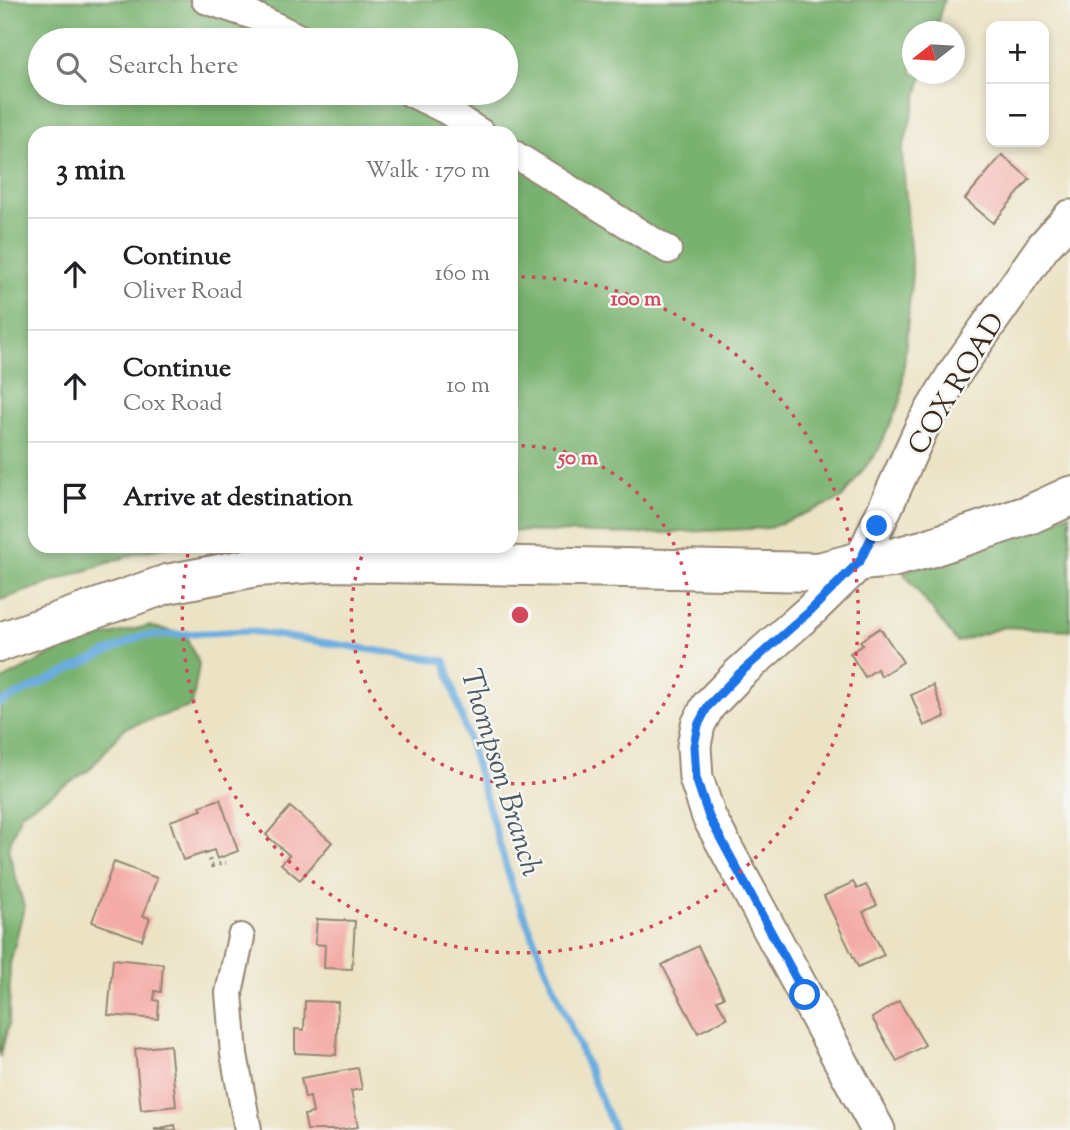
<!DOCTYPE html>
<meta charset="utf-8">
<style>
body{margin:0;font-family:"Sorts Mill Goudy",serif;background:#f6f6f6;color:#202124}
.controls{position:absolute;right:21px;top:21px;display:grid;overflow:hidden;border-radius:14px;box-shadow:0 4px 10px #0003}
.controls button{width:63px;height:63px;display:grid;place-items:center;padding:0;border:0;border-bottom:2px solid #e0e0e0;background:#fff;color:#202124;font:35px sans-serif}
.compass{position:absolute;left:902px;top:21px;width:63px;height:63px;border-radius:50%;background:#fff;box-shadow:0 4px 10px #0003;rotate:253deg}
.stop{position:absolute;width:21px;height:21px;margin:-16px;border:5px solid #1a73e8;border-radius:50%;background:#fff}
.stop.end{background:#1a73e8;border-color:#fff;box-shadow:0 2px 7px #0008}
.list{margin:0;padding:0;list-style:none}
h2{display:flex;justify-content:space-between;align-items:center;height:91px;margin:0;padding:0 28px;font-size:30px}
h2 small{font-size:23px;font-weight:400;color:#757577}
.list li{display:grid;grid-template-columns:46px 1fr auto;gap:21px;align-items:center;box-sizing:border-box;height:112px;padding:0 28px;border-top:2px solid #e0e0e0}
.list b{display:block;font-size:26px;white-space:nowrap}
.list p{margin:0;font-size:23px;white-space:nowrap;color:#757577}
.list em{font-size:23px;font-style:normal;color:#757577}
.icon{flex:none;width:38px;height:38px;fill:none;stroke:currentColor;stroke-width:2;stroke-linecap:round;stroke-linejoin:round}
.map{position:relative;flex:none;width:1070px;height:1130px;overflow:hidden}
.search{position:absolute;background:#fff;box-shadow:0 4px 10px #0003;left:28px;top:28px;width:490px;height:77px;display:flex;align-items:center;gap:18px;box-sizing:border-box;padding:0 24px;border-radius:38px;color:#757577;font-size:26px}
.panel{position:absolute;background:#fff;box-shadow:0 4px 10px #0003;left:28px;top:126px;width:490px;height:427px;border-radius:21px}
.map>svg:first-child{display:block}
.forest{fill:#79b270;stroke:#5a6e47;stroke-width:2;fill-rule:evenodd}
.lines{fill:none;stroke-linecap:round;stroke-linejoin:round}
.stream{stroke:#6baddf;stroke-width:7}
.building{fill:#f4aaa6}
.minor-casing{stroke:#948672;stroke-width:30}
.tertiary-casing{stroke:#948672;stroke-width:37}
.secondary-casing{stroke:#948672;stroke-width:42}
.path{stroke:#948672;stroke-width:4.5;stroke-dasharray:2 5;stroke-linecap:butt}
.minor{stroke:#fff;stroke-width:26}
.tertiary{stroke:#fff;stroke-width:33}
.secondary{stroke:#fff;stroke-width:38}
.route{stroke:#1a73e8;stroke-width:9}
.ring{fill:none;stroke:#d1495b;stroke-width:3.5;stroke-dasharray:3.5 7}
.labels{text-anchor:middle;stroke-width:5;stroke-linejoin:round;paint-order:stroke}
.street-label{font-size:28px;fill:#3b2a1e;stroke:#f6f6f2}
.water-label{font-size:30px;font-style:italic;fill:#4c5862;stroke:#f6f6f2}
.centre{fill:#d1495b;stroke:#f6f6f2;stroke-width:3.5}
.ring-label{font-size:21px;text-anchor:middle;font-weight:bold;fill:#d1495b;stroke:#f6f6f2;stroke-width:5;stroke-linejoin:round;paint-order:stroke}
</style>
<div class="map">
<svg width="1070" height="1130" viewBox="0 0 1070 1130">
<rect width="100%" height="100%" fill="#f6f6f2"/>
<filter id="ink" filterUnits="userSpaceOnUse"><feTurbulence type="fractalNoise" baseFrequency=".0143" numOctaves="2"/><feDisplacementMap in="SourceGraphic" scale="14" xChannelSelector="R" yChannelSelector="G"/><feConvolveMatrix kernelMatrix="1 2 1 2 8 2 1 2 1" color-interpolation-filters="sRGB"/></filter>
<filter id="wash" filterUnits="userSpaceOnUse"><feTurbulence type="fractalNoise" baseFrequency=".00686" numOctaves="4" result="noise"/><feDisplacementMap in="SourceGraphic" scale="28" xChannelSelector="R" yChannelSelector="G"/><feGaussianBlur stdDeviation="1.57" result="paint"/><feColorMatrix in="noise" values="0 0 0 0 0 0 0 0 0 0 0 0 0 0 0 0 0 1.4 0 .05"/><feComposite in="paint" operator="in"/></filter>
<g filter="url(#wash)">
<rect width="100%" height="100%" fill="#ece3c5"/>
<!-- forest -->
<g class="forest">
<path d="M0,0h944l-9,31 -23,1v42h11l-21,78 10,120 -11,128 -22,49 -38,50 -72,29 -129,6 -129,-3v-398h-476v413h142l-37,6 -140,48zM40,40h466v53h-466z"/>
<polygon points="1070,513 1070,630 1004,627 957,642 903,572"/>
<polygon points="148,626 185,634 199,664 192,706 125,728 89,770 21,813 8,849 24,907 10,964 9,1023 0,1057 0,681 72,644"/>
</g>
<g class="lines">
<!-- stream -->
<polyline class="stream" points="0,703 141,636 249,631 445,661 513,889 614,1130"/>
</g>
<g id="blocks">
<!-- building -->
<g class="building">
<polygon points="1002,155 1030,179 993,223 965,199"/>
<polygon points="880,628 903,662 881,676 877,669 865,677 850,653 863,645 860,641"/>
<polygon points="933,685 945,717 924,726 911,695"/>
<polygon points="220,799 238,851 217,859 214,850 183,860 170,821 202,810 200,806"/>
<polygon points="290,807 332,842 300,880 281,864 289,855 266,835"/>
<polygon points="114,862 157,878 143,916 150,918 142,940 92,922"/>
<polygon points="853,882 857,889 866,885 877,905 863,912 884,955 858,967 824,896"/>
<polygon points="317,919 355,921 352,969 324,968 325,945 315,944"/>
<polygon points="698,946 724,997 717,1000 727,1018 698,1033 662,965"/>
<polygon points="113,959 163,964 161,992 155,991 154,1000 159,1001 158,1019 108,1015"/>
<polygon points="305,1001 338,1002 336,1055 295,1053 295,1029 304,1030"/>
<polygon points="899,1001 925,1045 897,1061 872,1018"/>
<polygon points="170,1045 176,1106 141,1110 135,1049"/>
<polygon points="358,1068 362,1089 351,1091 358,1127 339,1130 307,1130 304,1115 313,1113 310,1097 305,1098 301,1078"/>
<polygon points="175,1125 176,1130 155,1130 155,1129"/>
</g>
</g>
</g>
<g filter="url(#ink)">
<use href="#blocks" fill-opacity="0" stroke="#948672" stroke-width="2"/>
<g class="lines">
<defs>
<g id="minor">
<polyline points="205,0 259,18 304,40"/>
<polyline points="410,93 445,110 482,133"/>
<polyline points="511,152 668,250"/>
<polyline points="241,937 229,993 234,1054 248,1130"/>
</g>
<polyline id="tertiary" points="878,1130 709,817 696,778 694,746 698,725 708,706 740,673 810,611 861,561 922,427 954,374 1043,247 1070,217"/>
<polyline id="secondary" points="0,642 167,584 256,567 330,562 819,572 861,561 892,558 926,549 1031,514 1070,496"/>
</defs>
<!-- minor casing -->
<use href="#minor" class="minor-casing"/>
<!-- tertiary casing -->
<use href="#tertiary" class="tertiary-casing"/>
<!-- secondary casing -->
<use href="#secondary" class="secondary-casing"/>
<!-- path -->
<polyline class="path" points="206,853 212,866 226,863"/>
<!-- minor -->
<use href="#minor" class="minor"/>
<!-- tertiary -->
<use href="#tertiary" class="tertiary"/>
<!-- secondary -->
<use href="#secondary" class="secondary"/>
</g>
</g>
<g class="lines" filter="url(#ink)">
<!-- route -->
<polyline class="route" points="805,995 709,817 696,778 694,746 698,725 708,706 740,673 810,611 860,561 877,526"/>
</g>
<!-- distance rings -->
<g class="ring">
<path d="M511 446A169 169 0 1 1 366 546"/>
<path d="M511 277A338 338 0 1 1 189 548"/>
</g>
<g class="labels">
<!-- street labels -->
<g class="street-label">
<text transform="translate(955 383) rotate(-59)" y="10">COX ROAD</text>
</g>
<!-- water labels -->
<g class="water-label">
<text transform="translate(502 772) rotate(73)" y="10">Thompson Branch</text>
</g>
</g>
<circle cx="520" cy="615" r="10" class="centre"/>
<g class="ring-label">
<text x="636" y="305">100 m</text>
<text x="578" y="464">50 m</text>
</g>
</svg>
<div class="controls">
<button>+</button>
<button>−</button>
</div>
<svg class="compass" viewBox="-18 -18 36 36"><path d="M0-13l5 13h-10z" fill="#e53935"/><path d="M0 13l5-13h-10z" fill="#757577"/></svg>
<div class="stop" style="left:805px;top:995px"></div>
<div class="stop end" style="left:877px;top:526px"></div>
<div class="search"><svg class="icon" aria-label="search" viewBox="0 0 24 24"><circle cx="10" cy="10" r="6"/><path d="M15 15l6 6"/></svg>Search here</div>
<section class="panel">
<h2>3 min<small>Walk · 170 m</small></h2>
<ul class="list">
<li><svg class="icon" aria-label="ahead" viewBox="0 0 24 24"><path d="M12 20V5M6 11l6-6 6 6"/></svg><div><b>Continue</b><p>Oliver Road</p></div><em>160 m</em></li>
<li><svg class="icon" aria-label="ahead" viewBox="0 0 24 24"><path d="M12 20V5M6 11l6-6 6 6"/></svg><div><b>Continue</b><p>Cox Road</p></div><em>10 m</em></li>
<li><svg class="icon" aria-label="arrive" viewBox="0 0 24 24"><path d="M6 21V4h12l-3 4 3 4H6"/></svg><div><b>Arrive at destination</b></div></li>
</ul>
</section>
</div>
